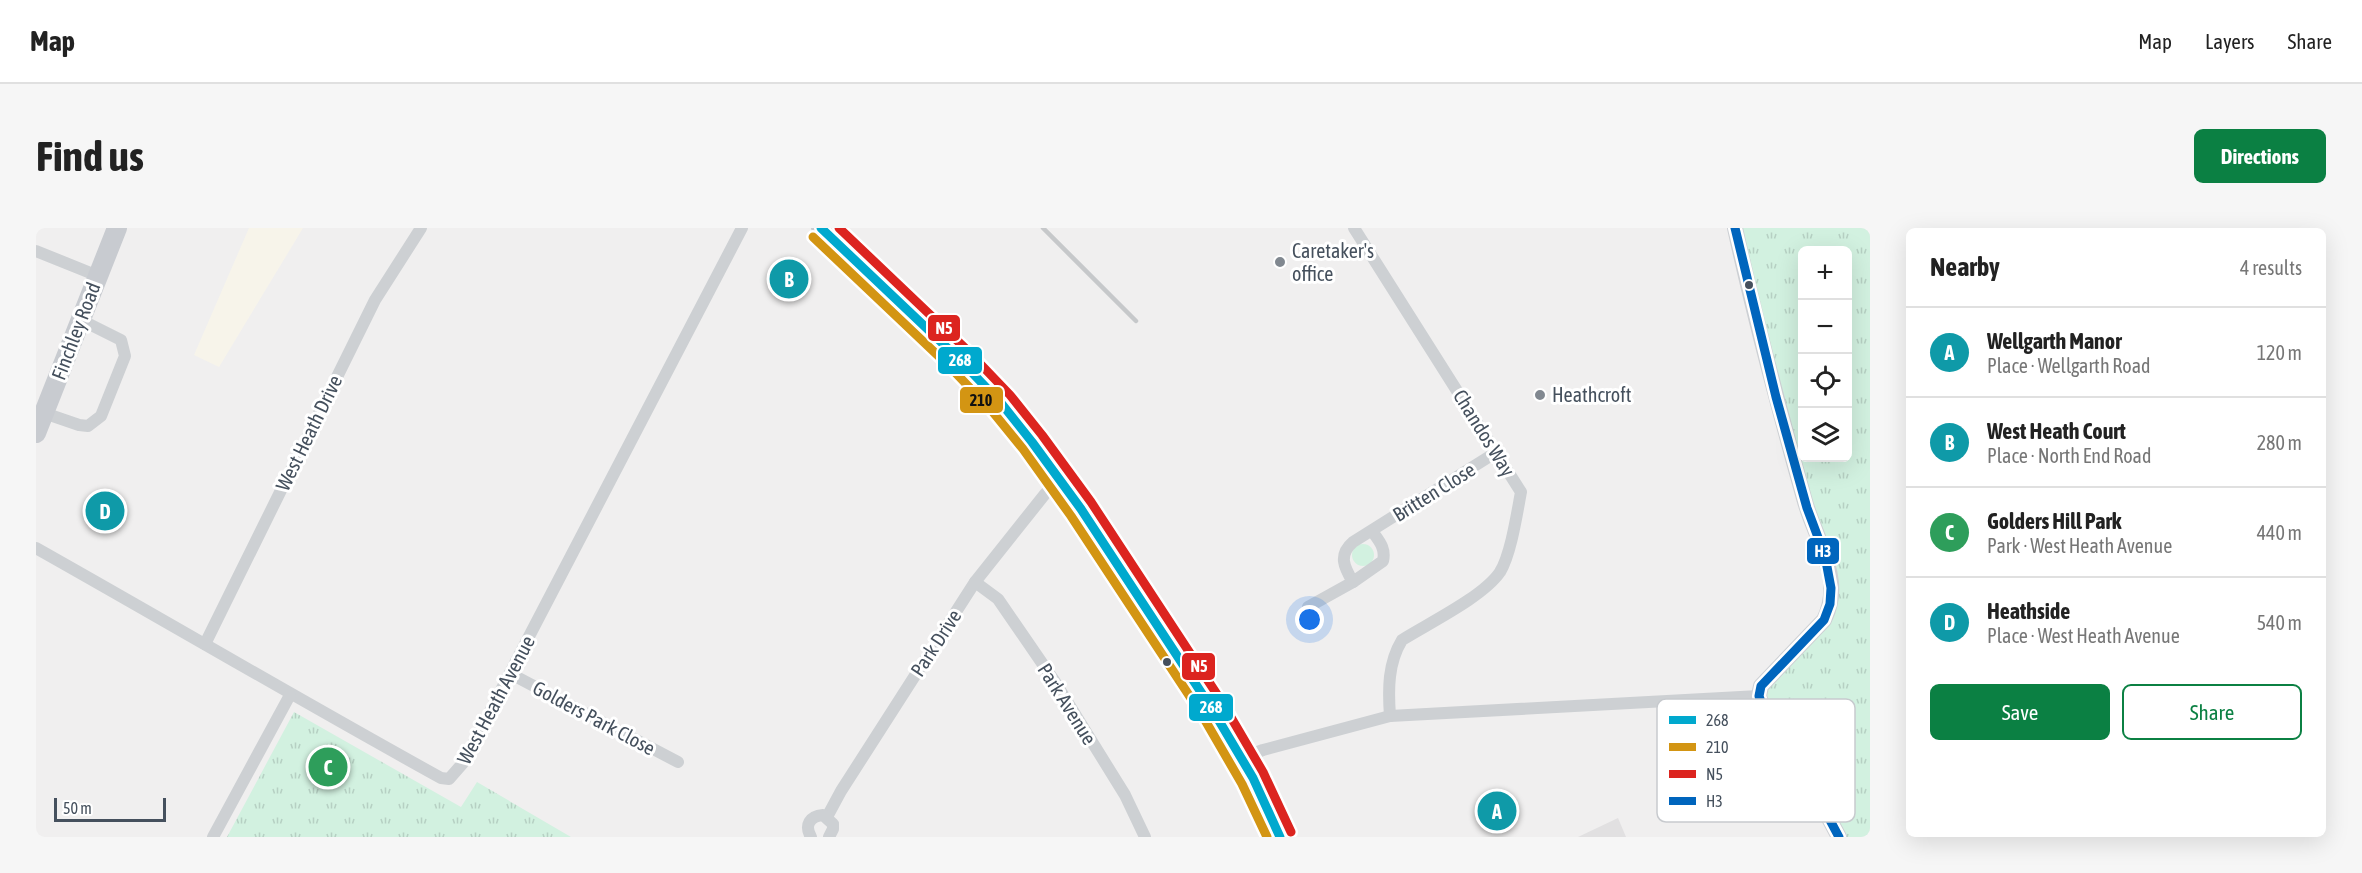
<!DOCTYPE html>
<meta charset="utf-8">
<style>
body{margin:0;font-family:"Asap Condensed",sans-serif;background:#f6f6f6;color:#222}
.controls{position:absolute;right:18px;top:18px;display:grid;overflow:hidden;border-radius:9px;box-shadow:0 6px 24px #0002}
.controls button{width:54px;height:54px;display:grid;place-items:center;padding:0;border:0;border-bottom:2px solid #e0e0e0;background:#fff;color:#222;font:30px sans-serif}
.scale{position:absolute;left:18px;bottom:15px;width:112px;box-sizing:border-box;padding-left:6px;border:3px solid #45505d;border-top:0;font-size:16px;line-height:21px;white-space:nowrap;color:#45505d;-webkit-text-stroke:4px #fff;paint-order:stroke}
.you{position:absolute;left:1274px;top:392px;width:21px;height:21px;margin:-15px;border:4px solid #fff;border-radius:50%;background:#1a73e8;box-shadow:0 0 0 9px #1a73e833}
.badge{display:grid;place-items:center;width:39px;height:39px;border-radius:50%;background:#0b8043;color:#fff;font-size:20px;font-weight:700}
.pin{position:absolute;translate:-50% -50%;border:3px solid #fff;box-shadow:0 2px 6px #0006}
.list{margin:0;padding:0;list-style:none}
h2{display:flex;justify-content:space-between;align-items:center;height:78px;margin:0;padding:0 24px;font-size:26px}
h2 small{font-size:20px;font-weight:400;color:#767676}
.list li{display:grid;grid-template-columns:39px 1fr auto;gap:18px;align-items:center;box-sizing:border-box;height:90px;padding:0 24px;border-top:2px solid #e0e0e0}
.list b{display:block;font-size:22px;white-space:nowrap}
.list p{margin:0;font-size:20px;white-space:nowrap;color:#767676}
.list em{font-size:20px;font-style:normal;color:#767676}
.actions{display:flex;gap:12px;padding:18px 24px}
.actions a{flex:1;padding:14px 0;border:2px solid #0b8043;border-radius:9px;text-align:center;font-size:21px;color:#0b8043}
.actions .main{background:#0b8043;color:#fff}
.icon{flex:none;width:33px;height:33px;fill:none;stroke:currentColor;stroke-width:2;stroke-linecap:round;stroke-linejoin:round}
.map{position:relative;flex:none;width:1834px;height:609px;overflow:hidden;border-radius:9px}
header{display:flex;align-items:center;gap:36px;box-sizing:border-box;height:84px;padding:0 30px;background:#fff;border-bottom:2px solid #e0e0e0}
header strong{font-size:28px}
nav{display:flex;gap:33px;margin-inline-start:auto;font-size:21px}
.intro{display:flex;align-items:center;justify-content:space-between;box-sizing:border-box;height:144px;padding:0 36px}
h1{margin:0;font-size:42px}
.button{padding:15px 27px;border-radius:9px;background:#0b8043;color:#fff;font-size:21px;font-weight:700}
main{display:flex;gap:36px;padding:0 36px}
aside{flex:1;background:#fff;border-radius:9px;box-shadow:0 6px 24px #0002}
.map>svg:first-child{display:block}
.commercial{fill:#f7f4ea}
.education{fill:#e1e0e1}
.grass{fill:#d2f1e0}
.park{fill:url(#park-tufts);fill-rule:evenodd}
.lines{fill:none;stroke-linecap:round;stroke-linejoin:round}
.street{stroke:#cdd0d3;stroke-width:12}
.secondary{stroke:#cdd0d4;stroke-width:16}
.primary{stroke:#c8cbd0;stroke-width:20}
.rail{stroke:#c6c8ca;stroke-width:4.5}
.bus-1-casing{stroke:#fff;stroke-width:14}
.bus-2-casing{stroke:#fff;stroke-width:14}
.bus-3-casing{stroke:#fff;stroke-width:14}
.bus-4-casing{stroke:#fff;stroke-width:14}
.bus-1{stroke:#00a9ce;stroke-width:9}
.bus-2{stroke:#d39513;stroke-width:9}
.bus-3{stroke:#dc241f;stroke-width:9}
.bus-4{stroke:#0065bd;stroke-width:9}
.poi-dot{fill:#818890;stroke:#fff;stroke-width:2}
.bus-dot{fill:#45505d;stroke:#fff;stroke-width:2}
.labels{text-anchor:middle;stroke-width:6;stroke-linejoin:round;paint-order:stroke}
.poi-label{font-size:20px;fill:#45505d;stroke:#fff;text-anchor:start}
.street-label{font-size:20px;fill:#45505d;stroke:#fff}
.key{fill:#fff;stroke:#c7cace;stroke-width:1.5}
.key-label{font-size:16px;fill:#45505d}
.line-badge{stroke:#fff;stroke-width:2}
.badge-label{font-size:16px;text-anchor:middle;font-weight:bold;fill:#fff}
.pale-badge-label{font-size:16px;text-anchor:middle;font-weight:bold;fill:#111}
</style>
<header>
<strong>Map</strong>
<nav><a>Map</a><a>Layers</a><a>Share</a></nav>
</header>
<div class="intro"><h1>Find us</h1><a class="button">Directions</a></div>
<main>
<div class="map">
<svg width="1834" height="609" viewBox="0 0 1834 609">
<defs>
<pattern id="park-tufts" width="24" height="20" patternUnits="userSpaceOnUse" patternTransform="scale(1.5)"><rect width="24" height="20" fill="#d2f1e0"/><path d="M3 7l-1-3M5 7V3M7 7l1-3M15 17l-1-3M17 17v-4M19 17l1-3" fill="none" stroke="#b6d0c3"/></pattern>
</defs>
<rect width="100%" height="100%" fill="#f0efef"/>
<!-- commercial -->
<polygon class="commercial" points="213,0 267,0 183,139 158,127"/>
<!-- education -->
<polygon class="education" points="1582,590 1590,609 1542,609"/>
<!-- grass -->
<circle class="grass" cx="1327" cy="327" r="11"/>
<!-- park -->
<g class="park">
<path d="M1699,0h135v609h-31l-80,-141 71,-89zM1766,22h46v208h-46z"/>
<polygon points="258,484 425,579 441,554 535,609 191,609"/>
</g>
<g class="lines">
<!-- street -->
<g class="street">
<path d="M1318,0l167,264c-4,21 -10,62 -21,80 -17,25 -71,51 -98,68 -14,23 -14,49 -12,76"/>
<polyline points="0,23 62,48"/>
<polyline points="8,185 43,197 52,198 65,188 89,128 85,112 45,92"/>
<path d="M1336,303c7,10 14,17 11,30l-30,21c-9,-15 -15,-27 0,-40l142,-89"/>
<path d="M0,320c135,76 269,155 405,230l8,1 14,-16 279,-535"/>
<polyline points="939,354 962,371 1019,454 1089,567 1109,609"/>
<polyline points="1272,379 1317,354"/>
<polyline points="169,416 339,72 385,0"/>
<polyline points="475,446 642,534"/>
<polyline points="1205,530 1227,522 1354,488 1723,468"/>
<polyline points="791,589 805,563 939,354 1009,266 1024,251"/>
<polyline points="177,609 254,467"/>
<path d="M775,609c-7,-12 -1,-21 12,-22l10,9v5l-4,8"/>
</g>
<!-- secondary -->
<path class="secondary" d="M1699,0c20,91 44,181 69,270 7,27 22,51 26,78 3,16 1,30 -6,44l-63,66 -2,10 4,12 37,56 39,73"/>
<!-- primary -->
<g class="primary">
<path d="M785,0c61,57 124,113 180,175 29,33 54,71 80,106l131,200 41,69 27,59"/>
<polyline points="0,205 81,0"/>
</g>
<!-- rail -->
<polyline class="rail" points="1007,0 1100,93"/>
<defs>
<polyline id="bus-1" points="785,0 922,130 965,175 996,214 1045,281 1176,481 1217,550 1244,609"/>
<polyline id="bus-2" points="777,9 913,138 956,183 987,221 1035,288 1166,487 1206,556 1231,609"/>
<polyline id="bus-3" points="803,0 930,121 974,167 1006,207 1055,274 1186,474 1227,544 1255,604"/>
<polyline id="bus-4" points="1699,0 1740,169 1771,280 1789,328 1795,360 1794,376 1788,392 1725,458 1723,468 1727,480 1764,536 1803,609"/>
</defs>
<!-- bus-1 casing -->
<use href="#bus-1" class="bus-1-casing"/>
<!-- bus-2 casing -->
<use href="#bus-2" class="bus-2-casing"/>
<!-- bus-3 casing -->
<use href="#bus-3" class="bus-3-casing"/>
<!-- bus-4 casing -->
<use href="#bus-4" class="bus-4-casing"/>
<!-- bus-1 -->
<use href="#bus-1" class="bus-1"/>
<!-- bus-2 -->
<use href="#bus-2" class="bus-2"/>
<!-- bus-3 -->
<use href="#bus-3" class="bus-3"/>
<!-- bus-4 -->
<use href="#bus-4" class="bus-4"/>
</g>
<!-- markers -->
<g class="poi-dot">
<circle cx="1244" cy="34" r="6"/>
<circle cx="1504" cy="167" r="6"/>
</g>
<g class="bus-dot">
<circle cx="1713" cy="57" r="5"/>
<circle cx="1131" cy="434" r="5"/>
</g>
<g class="labels">
<!-- poi labels -->
<g class="poi-label">
<text x="1256" y="30">Caretaker's<tspan x="1256" dy="23">office</tspan></text>
<text x="1516" y="174">Heathcroft</text>
</g>
<!-- street labels -->
<g class="street-label">
<text transform="translate(40 103) rotate(-69)" y="7">Finchley Road</text>
<text transform="translate(273 205) rotate(-64)" y="7">West Heath Drive</text>
<text transform="translate(1448 205) rotate(58)" y="7">Chandos Way</text>
<text transform="translate(1398 264) rotate(-32)" y="7">Britten Close</text>
<text transform="translate(900 415) rotate(-57)" y="7">Park Drive</text>
<text transform="translate(460 472) rotate(-62)" y="7">West Heath Avenue</text>
<text transform="translate(1031 476) rotate(58)" y="7">Park Avenue</text>
<text transform="translate(558 490) rotate(28)" y="7">Golders Park Close</text>
</g>
</g>
<!-- legend -->
<rect x="1621" y="471" width="198" height="123" rx="9" class="key"/>
<rect x="1633" y="488" width="27" height="8" fill="#00a9ce"/>
<rect x="1633" y="515" width="27" height="8" fill="#d39513"/>
<rect x="1633" y="542" width="27" height="8" fill="#dc241f"/>
<rect x="1633" y="569" width="27" height="8" fill="#0065bd"/>
<g class="key-label">
<text x="1670" y="498">268</text>
<text x="1670" y="525">210</text>
<text x="1670" y="552">N5</text>
<text x="1670" y="579">H3</text>
</g>
<g class="line-badge">
<rect x="891" y="86" width="34" height="28" rx="6" fill="#dc241f"/>
<rect x="901" y="118" width="46" height="29" rx="6" fill="#00a9ce"/>
<rect x="923" y="158" width="45" height="28" rx="6" fill="#d39513"/>
<rect x="1770" y="309" width="34" height="28" rx="6" fill="#0065bd"/>
<rect x="1145" y="424" width="35" height="29" rx="6" fill="#dc241f"/>
<rect x="1152" y="465" width="46" height="29" rx="6" fill="#00a9ce"/>
</g>
<g class="badge-label">
<text x="908" y="106">N5</text>
<text x="924" y="138">268</text>
<text x="1787" y="329">H3</text>
<text x="1163" y="444">N5</text>
<text x="1175" y="485">268</text>
</g>
<g class="pale-badge-label">
<text x="945" y="178">210</text>
</g>
</svg>
<div class="controls">
<button>+</button>
<button>−</button>
<button><svg class="icon" aria-label="locate" viewBox="0 0 24 24"><circle cx="12" cy="12" r="6"/><path d="M12 2v4M12 18v4M2 12h4M18 12h4"/></svg></button>
<button><svg class="icon" aria-label="layers" viewBox="0 0 24 24"><path d="M12 4l9 5-9 5-9-5zM3 14l9 5 9-5"/></svg></button>
</div>
<div class="scale">50 m</div>
<div class="you"></div>
<div class="pin badge" style="left:1461px;top:583px;background:#0f9aa8">A</div>
<div class="pin badge" style="left:753px;top:51px;background:#0f9aa8">B</div>
<div class="pin badge" style="left:292px;top:539px;background:#2e9e5b">C</div>
<div class="pin badge" style="left:69px;top:283px;background:#0f9aa8">D</div>
</div>
<aside>
<h2>Nearby<small>4 results</small></h2>
<ul class="list">
<li><span class="badge" style="background:#0f9aa8">A</span><div><b>Wellgarth Manor</b><p>Place · Wellgarth Road</p></div><em>120 m</em></li>
<li><span class="badge" style="background:#0f9aa8">B</span><div><b>West Heath Court</b><p>Place · North End Road</p></div><em>280 m</em></li>
<li><span class="badge" style="background:#2e9e5b">C</span><div><b>Golders Hill Park</b><p>Park · West Heath Avenue</p></div><em>440 m</em></li>
<li><span class="badge" style="background:#0f9aa8">D</span><div><b>Heathside</b><p>Place · West Heath Avenue</p></div><em>540 m</em></li>
</ul>
<div class="actions"><a class="main">Save</a><a>Share</a></div>
</aside>
</main>
